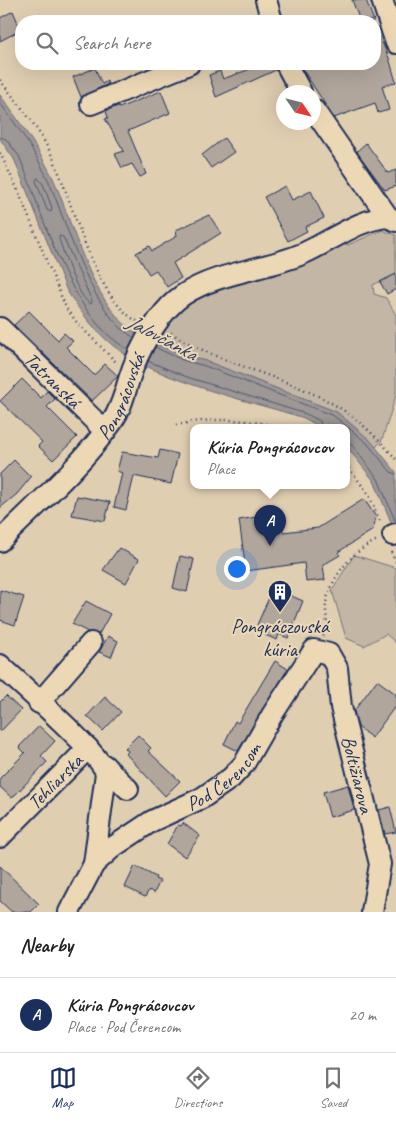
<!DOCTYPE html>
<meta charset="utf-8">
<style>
body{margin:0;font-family:Caveat,sans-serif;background:#f6f6f6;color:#202124}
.compass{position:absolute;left:276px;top:85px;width:45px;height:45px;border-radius:50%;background:#fff;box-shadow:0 5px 20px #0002;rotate:125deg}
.you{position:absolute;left:236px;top:568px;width:18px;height:18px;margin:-12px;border:4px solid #fff;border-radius:50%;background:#1a73e8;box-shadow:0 0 0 8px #1a73e833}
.badge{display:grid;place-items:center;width:32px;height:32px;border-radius:50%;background:#1b2f5e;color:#fff;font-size:16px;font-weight:700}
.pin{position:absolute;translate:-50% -41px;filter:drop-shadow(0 1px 2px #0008)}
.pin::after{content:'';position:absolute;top:26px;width:18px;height:15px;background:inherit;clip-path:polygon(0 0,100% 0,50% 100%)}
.popup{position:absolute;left:190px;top:424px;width:160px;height:65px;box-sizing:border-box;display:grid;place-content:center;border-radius:10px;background:#fff;filter:drop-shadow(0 1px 4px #0005);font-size:16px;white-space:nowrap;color:#757577}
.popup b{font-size:19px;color:#202124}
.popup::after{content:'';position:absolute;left:50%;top:100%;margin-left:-10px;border:10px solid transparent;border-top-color:#fff}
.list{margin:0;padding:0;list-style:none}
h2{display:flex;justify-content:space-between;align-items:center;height:65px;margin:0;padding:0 20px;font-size:21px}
h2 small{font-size:16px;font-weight:400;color:#757577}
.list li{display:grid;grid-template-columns:32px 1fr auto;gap:15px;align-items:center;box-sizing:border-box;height:75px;padding:0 20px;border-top:1px solid #e0e0e0}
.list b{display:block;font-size:19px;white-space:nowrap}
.list p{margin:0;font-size:16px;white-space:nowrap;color:#757577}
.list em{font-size:16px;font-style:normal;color:#757577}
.icon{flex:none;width:28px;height:28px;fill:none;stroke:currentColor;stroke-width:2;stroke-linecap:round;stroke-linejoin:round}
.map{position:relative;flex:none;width:396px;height:912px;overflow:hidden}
.search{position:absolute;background:#fff;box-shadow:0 5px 20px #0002;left:15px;right:15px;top:15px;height:55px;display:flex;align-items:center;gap:12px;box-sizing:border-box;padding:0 18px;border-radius:20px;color:#757577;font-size:19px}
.sheet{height:140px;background:#fff}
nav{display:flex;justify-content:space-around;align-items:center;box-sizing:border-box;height:70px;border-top:1px solid #e0e0e0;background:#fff;font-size:14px;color:#757577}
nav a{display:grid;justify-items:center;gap:2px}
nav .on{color:#1b2f5e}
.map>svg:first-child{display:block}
.green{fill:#c3b6a4;stroke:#6f7281}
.water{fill:#9d9795;stroke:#696d7f}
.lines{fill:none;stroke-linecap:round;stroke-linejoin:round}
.shore{stroke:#4f5974;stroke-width:1}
.building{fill:#b0a69c;stroke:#1b2f5e}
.minor-casing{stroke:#1b2f5e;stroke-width:24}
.path{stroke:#1b2f5e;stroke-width:2.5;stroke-dasharray:1 4;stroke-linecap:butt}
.minor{stroke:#edd8b6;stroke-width:20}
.labels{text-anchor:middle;stroke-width:4;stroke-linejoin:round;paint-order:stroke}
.street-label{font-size:20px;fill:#1b2f5e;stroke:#edd8b6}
.poi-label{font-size:20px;fill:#1b2f5e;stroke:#edd8b6}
.water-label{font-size:21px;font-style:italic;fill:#354469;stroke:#edd8b6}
</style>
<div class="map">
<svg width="396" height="912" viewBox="0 0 396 912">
<rect width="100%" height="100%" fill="#e0ceb1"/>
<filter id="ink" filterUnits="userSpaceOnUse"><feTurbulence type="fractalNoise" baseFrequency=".02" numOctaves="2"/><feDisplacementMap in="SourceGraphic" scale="10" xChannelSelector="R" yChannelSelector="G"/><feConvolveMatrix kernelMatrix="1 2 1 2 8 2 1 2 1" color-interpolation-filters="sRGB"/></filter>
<g filter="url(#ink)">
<!-- green -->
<g class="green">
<polygon points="382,230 396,235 396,274 373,285 374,294 386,298 396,315 396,395 382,440 376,447 337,412 206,361 184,356 161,332 178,310 191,300 214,290 318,257 346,242 348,245"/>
<polygon points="354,555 396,568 396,643 386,634 364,646 346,638 332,590"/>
</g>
<!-- water -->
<path class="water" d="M0,95c20,27 38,53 53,83 20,45 38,124 80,153 19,14 50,24 73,30l131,51 33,28 26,32v62l-22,-53 -28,-35v-19h-26l-16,-9c-54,-17 -138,-35 -184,-67 -21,-15 -39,-38 -53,-60l-53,-132 -14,-20z"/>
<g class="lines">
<!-- shore -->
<g class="shore">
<path d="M0,103c19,25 36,50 49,79 18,41 43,135 86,156"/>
<path d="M0,137l6,2 13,17c26,61 49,161 110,194"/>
<polygon points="38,178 43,184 52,208 51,212 47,210 36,181"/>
<path d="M60,236l3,1 29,64 -1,3c-13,-5 -27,-51 -32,-65z"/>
<polyline points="155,347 182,360 205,366 334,416 367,443 391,472 396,474"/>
<polyline points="148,361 187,377 306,414 320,421 321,427"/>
<polyline points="346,443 352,445 378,479 396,523"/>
</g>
</g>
<!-- building -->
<g class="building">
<polygon points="352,0 366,0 374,21 360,21"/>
<polygon points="13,11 21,30 0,41 0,18"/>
<polygon points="375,26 389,58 396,82 382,86 389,110 378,113 375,103 334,118 299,64 375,64"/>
<polygon points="247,64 274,64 276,70 216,97 209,75 220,71 223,79 250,69"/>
<polygon points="95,68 102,84 107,81 108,84 81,97 73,77"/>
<polygon points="161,91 170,113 128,131 146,174 140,177 132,164 122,168 115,154 124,151 105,119 108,118 106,111 118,106 119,108"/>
<polygon points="224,138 234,152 211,168 202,155"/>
<polygon points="366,143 388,173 396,170 396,186 385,190 359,155 357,151"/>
<polygon points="285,186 292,200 311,191 324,218 305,227 307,231 288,241 264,197"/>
<polygon points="209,215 221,233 173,263 181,278 167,287 156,270 149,274 136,253 149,246 152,251 177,236 176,230"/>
<polygon points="396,274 396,289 387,294 380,282"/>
<polygon points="29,311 58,340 64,333 73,341 66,347 94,375 105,364 118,376 92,401 14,325"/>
<polygon points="22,379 41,398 47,391 55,399 47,407 77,437 53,460 38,446 42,442 0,401"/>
<polygon points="160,450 178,454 171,484 134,476 126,510 114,507 122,473 117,471 122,452 158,458"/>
<polygon points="14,460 31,477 17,494 0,508 0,474"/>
<polygon points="77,496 110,502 105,521 72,515"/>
<polygon points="364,499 376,517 373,530 338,552 340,555 323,565 325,580 306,582 304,563 246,571 239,520 280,513 283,532 318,528"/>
<polygon points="119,548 139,559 126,583 103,570"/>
<polygon points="180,556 194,559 187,592 173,588"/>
<polygon points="0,590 24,597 15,625 0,620"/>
<polygon points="271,593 285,599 287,594 303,601 288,638 279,634 277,640 265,635 267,629 257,625"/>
<polygon points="86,601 110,614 99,634 88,632 72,624"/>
<polygon points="108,636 118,641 111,657 99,652"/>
<polygon points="275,661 288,669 238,751 224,744 235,721 238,723"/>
<polygon points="377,680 396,694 396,705 372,738 358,727 354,711"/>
<polygon points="6,696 21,710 0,732 0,702"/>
<polygon points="105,697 121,712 103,731 87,716"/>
<polygon points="39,726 55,741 41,756 47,762 12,798 0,787 0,778 25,753 19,747"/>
<polygon points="138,735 151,748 148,751 180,781 165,796 126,754 128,751 125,748"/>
<polygon points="348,785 354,810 330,817 323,792"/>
<polygon points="390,807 396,832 385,834 379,810"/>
<polygon points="183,823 200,836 185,857 167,844 178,825 181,826"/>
<polygon points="0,866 39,904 31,912 12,912 0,901"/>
<polygon points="135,866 156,877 155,879 160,881 154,893 149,890 145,897 125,887"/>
</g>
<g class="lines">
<defs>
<g id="minor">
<polyline points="266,0 272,21"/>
<polyline points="382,0 396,43"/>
<polyline points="286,64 301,92"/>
<polyline points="91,104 189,64"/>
<polyline points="314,110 388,217 396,221"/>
<path id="s1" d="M0,328l105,103"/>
<polyline points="393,535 396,534"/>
<path id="s2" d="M0,541c38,-38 81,-75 112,-119 12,-18 14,-37 22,-57 10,-24 27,-55 49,-70 35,-23 81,-25 119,-41 28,-12 56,-35 86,-37"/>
<path d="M0,665c20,19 100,88 106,108l-12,91 -25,48"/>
<polyline points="39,703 91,643"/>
<polyline points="104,765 128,789"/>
<path id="s3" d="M0,837l88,-89"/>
<path id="s4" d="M94,864l19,-17 39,-26 50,-23 29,-20 13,-14 28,-49 42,-65 15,4 8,14 4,39 39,157 -8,48"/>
</g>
</defs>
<!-- minor casing -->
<use href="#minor" class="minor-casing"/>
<!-- path -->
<g class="path">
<path d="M0,80c16,21 34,42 47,66 24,44 45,152 90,175"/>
<polyline points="0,153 16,186 66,308 78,324 117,363"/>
<path d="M171,333c53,34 119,43 172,77 20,13 37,31 53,49"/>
<path d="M176,425c36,-8 69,-6 105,2"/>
<polyline points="346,464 369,495 381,524"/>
<polyline points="391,552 396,562"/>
<path d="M323,636c8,-15 0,-24 4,-38 7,-25 28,-49 51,-58"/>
</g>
<!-- minor -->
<use href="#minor" class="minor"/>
</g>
</g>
<!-- icons -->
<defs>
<symbol id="building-pin" viewBox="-11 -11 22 30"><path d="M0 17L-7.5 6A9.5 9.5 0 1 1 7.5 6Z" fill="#1b2f5e" stroke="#edd8b6"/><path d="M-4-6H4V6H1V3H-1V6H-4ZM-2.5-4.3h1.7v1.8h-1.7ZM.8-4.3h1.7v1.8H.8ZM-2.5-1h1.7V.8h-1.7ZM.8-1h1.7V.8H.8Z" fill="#fff"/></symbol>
</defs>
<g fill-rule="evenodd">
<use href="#building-pin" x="266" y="578" width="28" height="38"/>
</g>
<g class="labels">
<!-- street labels -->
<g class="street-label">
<text dy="7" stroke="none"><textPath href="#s1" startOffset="74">Tatranská</textPath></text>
<text dy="7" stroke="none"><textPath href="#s2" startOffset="191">Pongrácovská</textPath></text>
<text dy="7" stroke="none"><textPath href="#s4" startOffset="158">Pod Čerencom</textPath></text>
<text dy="7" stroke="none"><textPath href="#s4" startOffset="456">Boltižiarova</textPath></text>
<text dy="7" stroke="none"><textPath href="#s3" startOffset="78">Tehliarska</textPath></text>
</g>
<!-- poi labels -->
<g class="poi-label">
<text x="280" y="633">Pongráczovská<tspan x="280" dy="23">kúria</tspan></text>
</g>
<!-- water labels -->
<g class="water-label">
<text transform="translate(162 337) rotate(28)" y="7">Jalovčanka</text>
</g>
</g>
</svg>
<svg class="compass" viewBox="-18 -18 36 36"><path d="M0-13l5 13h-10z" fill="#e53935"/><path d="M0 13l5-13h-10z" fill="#757577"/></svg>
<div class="you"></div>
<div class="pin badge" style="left:270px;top:546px">A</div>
<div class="popup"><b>Kúria Pongrácovcov</b>Place</div>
<div class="search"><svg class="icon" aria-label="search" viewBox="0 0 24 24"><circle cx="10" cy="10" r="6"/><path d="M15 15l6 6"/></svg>Search here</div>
</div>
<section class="sheet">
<h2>Nearby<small></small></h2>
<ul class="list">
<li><span class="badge">A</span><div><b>Kúria Pongrácovcov</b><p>Place · Pod Čerencom</p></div><em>20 m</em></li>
</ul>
</section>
<nav>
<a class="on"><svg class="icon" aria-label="map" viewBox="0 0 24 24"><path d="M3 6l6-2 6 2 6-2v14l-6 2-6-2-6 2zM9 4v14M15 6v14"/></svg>Map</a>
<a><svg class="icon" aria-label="directions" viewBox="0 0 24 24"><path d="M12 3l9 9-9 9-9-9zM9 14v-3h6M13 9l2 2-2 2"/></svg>Directions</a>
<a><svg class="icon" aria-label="saved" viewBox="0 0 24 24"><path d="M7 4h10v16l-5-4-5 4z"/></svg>Saved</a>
</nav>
